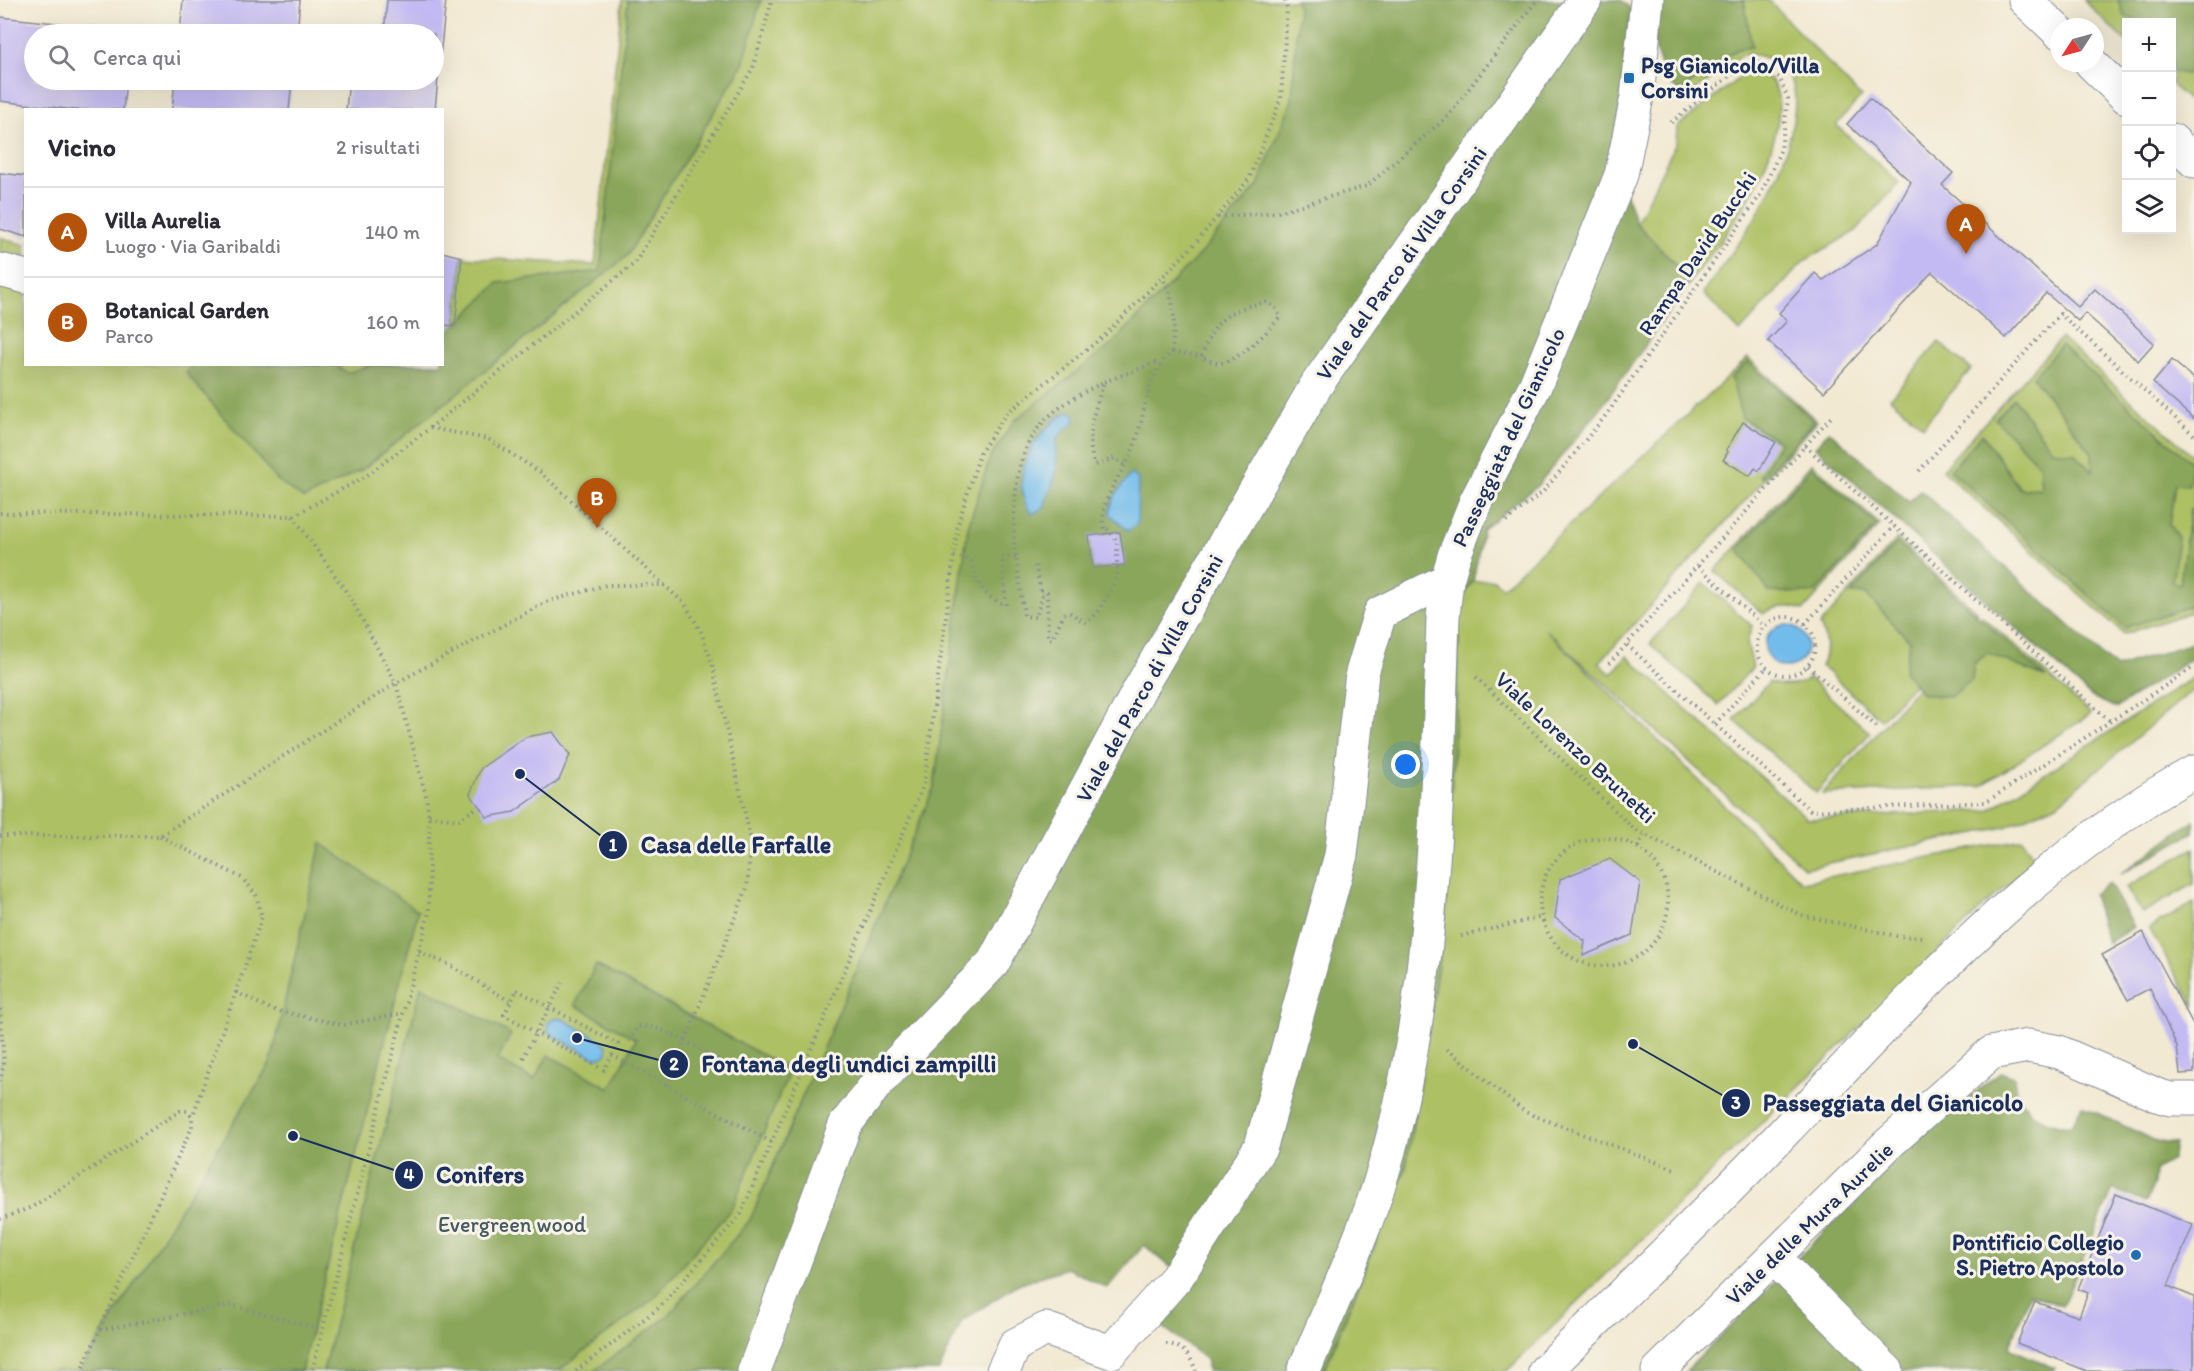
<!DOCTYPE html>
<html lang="it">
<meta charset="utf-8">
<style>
body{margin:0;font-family:Itim,sans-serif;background:#f2f2f3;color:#2b2b33}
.controls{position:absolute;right:18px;top:18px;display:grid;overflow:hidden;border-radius:0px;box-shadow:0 6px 24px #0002}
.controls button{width:54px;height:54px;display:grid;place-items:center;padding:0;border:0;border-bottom:2px solid #e1e1e2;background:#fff;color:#2b2b33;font:30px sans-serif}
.compass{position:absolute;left:2050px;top:18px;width:54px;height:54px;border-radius:50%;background:#fff;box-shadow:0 6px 24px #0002;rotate:234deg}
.you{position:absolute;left:1406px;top:765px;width:21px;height:21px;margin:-15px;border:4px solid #fff;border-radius:50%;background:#1a73e8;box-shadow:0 0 0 9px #1a73e833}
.badge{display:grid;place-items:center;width:39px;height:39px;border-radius:50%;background:#b45309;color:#fff;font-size:20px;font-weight:700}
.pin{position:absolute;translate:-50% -50px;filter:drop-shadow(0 2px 3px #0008)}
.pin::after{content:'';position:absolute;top:32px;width:21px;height:18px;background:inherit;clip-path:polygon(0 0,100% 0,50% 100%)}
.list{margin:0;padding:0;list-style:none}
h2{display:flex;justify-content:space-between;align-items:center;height:78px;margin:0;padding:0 24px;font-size:26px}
h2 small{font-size:20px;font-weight:400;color:#7c7c81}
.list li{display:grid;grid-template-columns:39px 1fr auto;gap:18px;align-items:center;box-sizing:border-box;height:90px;padding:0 24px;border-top:2px solid #e1e1e2}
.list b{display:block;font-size:22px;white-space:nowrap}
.list p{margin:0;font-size:20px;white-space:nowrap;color:#7c7c81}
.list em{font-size:20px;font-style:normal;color:#7c7c81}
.icon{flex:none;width:33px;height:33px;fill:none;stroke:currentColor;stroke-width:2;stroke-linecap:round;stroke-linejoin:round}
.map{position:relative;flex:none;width:2194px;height:1371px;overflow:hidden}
.search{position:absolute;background:#fff;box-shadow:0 6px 24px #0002;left:24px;top:24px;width:420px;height:66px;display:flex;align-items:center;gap:15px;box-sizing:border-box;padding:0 21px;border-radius:33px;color:#7c7c81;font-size:22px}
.panel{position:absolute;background:#fff;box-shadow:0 6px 24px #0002;left:24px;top:108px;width:420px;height:258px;border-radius:0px}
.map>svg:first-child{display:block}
.green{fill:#adc064;stroke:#647861;stroke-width:1.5}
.forest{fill:#8aa65a;stroke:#526a5c;stroke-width:1.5}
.water{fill:#72bceb;stroke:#4676a4;stroke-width:1.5}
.building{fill:#c3baf3}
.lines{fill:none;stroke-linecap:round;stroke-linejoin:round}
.minor-casing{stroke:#868c98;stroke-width:35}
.path{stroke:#868c98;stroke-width:4;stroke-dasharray:1.5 4.5;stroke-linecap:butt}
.minor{stroke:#fff;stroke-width:33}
.poi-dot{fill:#1f6fb2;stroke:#f7f3e8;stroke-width:2}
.labels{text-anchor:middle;stroke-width:6;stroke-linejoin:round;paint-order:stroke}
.poi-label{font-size:22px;font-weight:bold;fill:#1b2f5e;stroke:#f7f3e8;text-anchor:start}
.street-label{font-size:22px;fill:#1b2f5e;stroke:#f7f3e8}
.park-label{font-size:22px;fill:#475a60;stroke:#f7f3e8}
.leader{fill:none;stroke:#1b2f5e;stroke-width:2}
.callout-dot{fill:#1b2f5e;stroke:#f7f3e8;stroke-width:2}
.mark-label{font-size:18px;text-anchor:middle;font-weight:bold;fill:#fff}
.callout-label{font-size:24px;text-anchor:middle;font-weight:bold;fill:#1b2f5e;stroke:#f7f3e8;stroke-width:6;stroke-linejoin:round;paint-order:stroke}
</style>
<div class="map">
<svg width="2194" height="1371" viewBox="0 0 2194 1371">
<rect width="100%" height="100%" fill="#f7f3e8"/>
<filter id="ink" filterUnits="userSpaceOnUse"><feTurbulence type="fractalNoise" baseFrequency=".0167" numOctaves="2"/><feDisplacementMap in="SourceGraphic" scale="12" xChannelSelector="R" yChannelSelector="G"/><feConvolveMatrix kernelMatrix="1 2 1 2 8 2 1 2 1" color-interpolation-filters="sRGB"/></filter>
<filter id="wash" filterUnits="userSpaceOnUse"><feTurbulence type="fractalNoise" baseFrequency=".008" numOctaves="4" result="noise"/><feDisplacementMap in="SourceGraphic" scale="24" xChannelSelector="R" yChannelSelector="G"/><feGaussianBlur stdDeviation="1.35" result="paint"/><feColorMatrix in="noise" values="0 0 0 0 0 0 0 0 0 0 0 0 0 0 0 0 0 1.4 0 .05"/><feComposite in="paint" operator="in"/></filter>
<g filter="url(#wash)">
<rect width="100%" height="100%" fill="#f2e9d2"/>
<!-- green -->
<g class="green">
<polygon points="622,0 1556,0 712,1371 0,1371 0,237 25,245 26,364 442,364 443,325 456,326 462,257 595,265"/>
<path d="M1744,0h24l93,97 -25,28 63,58 -43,48 -52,30 -64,71 -37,-39c38,-53 80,-105 90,-172 3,-19 5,-36 -10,-51 -10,-11 -26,-18 -41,-15l-63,48 1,-11 57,-43 14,-2z"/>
<polygon points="2083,0 2194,0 2194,106 2172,85 2172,22 2126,22 2126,42"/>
<path d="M1749,70c55,6 20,91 5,119 -17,33 -42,63 -63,92l-55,-58 40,-80 1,-16z"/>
<polygon points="2061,338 2194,457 2194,611 2124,634 1942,470"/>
<polygon points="1939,342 1971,369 1923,426 1890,398"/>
<polygon points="1748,358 1817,421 1599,663 1611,674 1627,656 1808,819 1989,810 2194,677 2194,689 2057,804 2005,827 1805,868 1546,630 1802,882 2022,839 2036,861 1983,907 1507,1371 1324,1371 1406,1168 1455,605 1473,581 1494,580 1502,588"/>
<path d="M1812,463l68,62 -76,85c-15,-5 -28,-5 -41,4l-48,-43z"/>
<path d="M1897,539l81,74 -97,107 -60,-54c7,-14 6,-27 -1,-41z"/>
<polygon points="1704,583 1752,626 1747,642 1753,667 1718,705 1650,644"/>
<polygon points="1982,616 2091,714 1981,786 1822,794"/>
<path d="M1809,678l61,55 -54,60 -82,-73 35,-38c15,5 27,5 40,-4z"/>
<polygon points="2194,848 2194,884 2142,913 2126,887"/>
<polygon points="2194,903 2194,1006 2149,928"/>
</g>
<!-- forest -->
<g class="forest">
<polygon points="628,0 761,0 743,64 627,256 363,469 304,499 277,480 186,373 193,364 335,365 347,373 372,365 442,364 443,338 498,283 600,271"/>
<polygon points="1296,0 1621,0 1631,9 1614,158 1636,223 1691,281 1600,409 1537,486 1483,529 1473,581 1455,605 1459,642 1445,921 1406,1168 1324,1371 1207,1371 1207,1360 1162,1326 1191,1284 1144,1245 1107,1288 1067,1268 1018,1284 962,1321 939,1371 594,1371 668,1316 750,1220 934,787 968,527 990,458 1014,421 1112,344 1200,254 1258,185 1292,100 1298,8"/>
<polygon points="1658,0 1744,0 1752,47 1737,49 1680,92 1665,80 1654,43"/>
<polygon points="2118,0 2194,0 2194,76 2172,71 2172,22 2141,22 2124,16"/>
<polygon points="2061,345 2192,463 2189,485 2175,484 2169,525 2178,537 2172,582 2180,584 2190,509 2194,509 2194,605 2125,628 1950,470 1982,434 2020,489 2041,488 2039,465 1995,419 2014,398 2052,450 2075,453 2092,472 2092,453 2033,377"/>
<polygon points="1748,362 1814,421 1762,478 1760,475 1780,442 1742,418 1731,378"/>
<polygon points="1829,431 1909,502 1920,490 2116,668 2194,642 2194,657 2116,708 2092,697 1815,447"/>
<polygon points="1812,467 1877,525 1815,593 1769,592 1738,549"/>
<polygon points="1897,543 2046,678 1988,653 1974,664 1972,680 1950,697 1922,694 1904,671 1910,641 1865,594 1851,594"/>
<polygon points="2194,820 2194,832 2121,874"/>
<polygon points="321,843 418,911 301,1371 80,1371 271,1062"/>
<polygon points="2109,883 2134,927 2107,943 2093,894"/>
<polygon points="596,965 790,1070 732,1208 653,1299 558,1371 323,1371 421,986 511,1034 498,1060 534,1080 548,1055 610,1088 636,1039 575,1005"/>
<path d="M2000,1072l14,5c1,28 28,51 57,48l11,-19 76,36 17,2 -3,16 -17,10 -1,13 -8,20 -33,-14 -51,117 -32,-12 -21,54 45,20 -1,3h-367l218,-220z"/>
</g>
<!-- water -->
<g class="water">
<path d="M1070,411l5,5 -1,7c-28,19 -15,22 -18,49 -2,11 -9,24 -12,36l-12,6c-27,-34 4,-87 38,-103z"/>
<path d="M1131,474l7,5 -1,45 -9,7 -18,-17c1,-18 11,-26 21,-40z"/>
<circle cx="1786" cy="646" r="21"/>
<polygon points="554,1018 561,1018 602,1041 607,1046 607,1053 601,1057 594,1057 552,1035 548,1030 548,1023"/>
</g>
<g id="blocks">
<!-- building -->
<g class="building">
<polygon points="183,0 300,0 297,34 180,34"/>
<polygon points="387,0 446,0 440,58 434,57 434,34 384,34"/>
<polygon points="0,17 131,31 130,34 34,34 34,80 126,80 123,110 75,110 0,101"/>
<polygon points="434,78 438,78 435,110 346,110 349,80"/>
<polygon points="175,80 292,80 289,110 172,110"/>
<polygon points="1870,98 1953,173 1942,185 2078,307 2095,289 2154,343 2138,361 2085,313 2078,321 2046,293 2006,338 1932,272 1824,392 1768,341 1787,321 1779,313 1815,273 1823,280 1877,244 1911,182 1847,124"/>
<polygon points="0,173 26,176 26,237 0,229"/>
<polygon points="442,252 462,257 455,326 442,325"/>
<polygon points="2172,360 2194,379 2194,419 2153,383"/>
<polygon points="1743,422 1776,442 1759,471 1755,468 1750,476 1723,460 1728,452 1726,450"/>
<polygon points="1120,532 1125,565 1093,568 1089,536"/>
<polygon points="553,732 570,755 559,780 514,812 487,817 470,794 481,768 526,737"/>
<polygon points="1610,859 1640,882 1632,935 1583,956 1585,941 1555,918 1560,879"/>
<polygon points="2143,932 2194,1026 2194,1073 2180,1074 2177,1047 2150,988 2128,1000 2102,955"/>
<polygon points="2116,1194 2193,1225 2168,1286 2194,1297 2194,1371 2087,1371 2017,1343 2035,1302 2079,1317 2088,1293 2078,1289"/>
</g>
</g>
</g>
<g filter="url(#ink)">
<use href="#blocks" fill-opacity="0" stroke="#868c98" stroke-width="1.5"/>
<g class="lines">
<defs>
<g id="minor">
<polyline points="2025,0 2059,32"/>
<polyline points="2091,63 2126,97"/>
<polyline points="2172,140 2194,161"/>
<polyline points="0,270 26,277"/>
<polyline points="1774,1258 1887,1371"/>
<polyline points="754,1371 845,1125 878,1082 993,963 1139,690 1317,384 1585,0"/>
<polyline points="1003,1371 1015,1345 1046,1329 1111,1352 1177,1277 1261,1146 1341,855 1362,673 1380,613 1447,580"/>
<path d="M1304,1371c24,-60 53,-119 73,-180 58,-179 60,-388 66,-574l4,-37 7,-24 22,-55 59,-115 86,-211 16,-78 10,-97"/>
<path d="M1545,1371c81,-80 163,-159 241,-241 125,-131 247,-270 408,-358"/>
<polyline points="1658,1371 1887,1145 1991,1053 2028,1046 2059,1052 2157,1095 2170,1099 2194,1099"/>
</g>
</defs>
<!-- minor casing -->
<use href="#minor" class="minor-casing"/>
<!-- path -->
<g class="path">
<polyline points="1218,217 1278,212 1367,186 1448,116 1537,0"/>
<path d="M1172,352l29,5c15,-39 26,-48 67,-55l9,8 3,7c-11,14 -43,46 -61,46 -5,0 -13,-4 -18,-6"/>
<polyline points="1104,382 1160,361"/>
<polyline points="430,428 488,439 540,472 685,604 701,632 712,663 751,841 747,888 667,1086"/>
<polyline points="1805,446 2110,721"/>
<polyline points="1919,471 2060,314 2194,435"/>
<polyline points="0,513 293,516 366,476 430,428 635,263 753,68 772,0"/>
<polyline points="293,516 350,597 396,683 426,796 429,816 429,912 312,1371"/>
<polyline points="1506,521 1543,492 1607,414 1761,194 1781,149 1788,99 1779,77 1759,63 1747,62 1669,124"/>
<path d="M1106,534c-1,-5 -4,-12 -3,-18 2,-24 21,-45 30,-67 13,-31 11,-74 39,-97 2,-31 6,-47 -10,-75"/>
<path d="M954,556l17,4c7,24 9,35 35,45l-4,-48 14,-1 8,60 12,1 6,-21 -7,-32"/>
<path d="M1016,556c-4,-17 -2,-34 -1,-51 3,-70 29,-94 89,-123 -9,27 -20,55 -9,83l20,-7 9,7"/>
<polyline points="1698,566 1764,626"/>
<polyline points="1041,591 1047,592 1048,638 1052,639 1064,614 1069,612 1086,623 1099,611 1117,578 1117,541 1107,528"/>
<circle cx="1786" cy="646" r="29"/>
<polyline points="1805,624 1894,526"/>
<polyline points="1627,645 1811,811 1986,802 2194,667"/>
<polyline points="1609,664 1832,416"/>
<polyline points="1808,666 1878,728"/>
<polyline points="1476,677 1634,829 1801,915 1897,936 1924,937"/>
<polyline points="1715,724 1767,667"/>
<polyline points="429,816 459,820 479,806"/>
<polyline points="0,836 160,836 396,683 546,602 606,585 665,585"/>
<polyline points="160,836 242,878 256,895 262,917 193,1115"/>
<circle cx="1604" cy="902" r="64"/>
<polyline points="1638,847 1644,834"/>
<polyline points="1461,936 1542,917"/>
<polyline points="419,952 450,965 511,1002"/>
<polygon points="517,990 618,1044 604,1070 504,1015"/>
<polyline points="236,992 270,1009 343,1025 403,1013"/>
<polyline points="0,1009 4,1063 0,1081"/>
<path d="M629,1041l10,-15c49,2 78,49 128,44 13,-1 28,-9 40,-13"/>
<polyline points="1447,1049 1525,1112 1677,1170"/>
<polyline points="612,1055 771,1142"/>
<polyline points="523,1058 562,983"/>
<polyline points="0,1219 32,1207 180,1111 187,1111 192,1116 192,1127 81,1371"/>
<polyline points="100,1330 231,1305 323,1330"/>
<path d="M1166,1344c16,1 25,12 30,27"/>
<polyline points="576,1371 660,1307 741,1214 924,784 958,524 980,453 1006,414 1104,336 1192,247 1249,179 1281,98 1287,9 1285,0"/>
</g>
<!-- minor -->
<use href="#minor" class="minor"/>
</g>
</g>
<!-- markers -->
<g class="poi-dot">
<rect x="1623" y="72" width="12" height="12" rx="3"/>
<circle cx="2136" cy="1255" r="6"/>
</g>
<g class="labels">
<!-- poi labels -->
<g class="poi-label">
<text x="1641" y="73">Psg Gianicolo/Villa<tspan x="1641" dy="25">Corsini</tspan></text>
<text x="2124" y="1250" text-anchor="end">Pontificio Collegio<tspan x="2124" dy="25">S. Pietro Apostolo</tspan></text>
</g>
<!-- street labels -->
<g class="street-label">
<text transform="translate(1697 253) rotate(-56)" y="8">Rampa David Bucchi</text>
<text transform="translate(1401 263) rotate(-55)" y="8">Viale del Parco di Villa Corsini</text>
<text transform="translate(1508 437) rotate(-65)" y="8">Passeggiata del Gianicolo</text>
<text transform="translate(1149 678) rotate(-61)" y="8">Viale del Parco di Villa Corsini</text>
<text transform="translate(1576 747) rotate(43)" y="8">Viale Lorenzo Brunetti</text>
<text transform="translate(1809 1223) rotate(-44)" y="8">Viale delle Mura Aurelie</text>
</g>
<!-- park labels -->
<g class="park-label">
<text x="512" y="1232">Evergreen wood</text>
</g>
</g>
<!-- callouts -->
<path class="leader" d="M520 774L613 845M577 1038L674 1064M1633 1044L1736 1103M293 1136L409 1175"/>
<g class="callout-dot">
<circle cx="520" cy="774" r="6"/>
<circle cx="577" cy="1038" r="6"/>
<circle cx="1633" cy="1044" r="6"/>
<circle cx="293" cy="1136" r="6"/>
<circle cx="613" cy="845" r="15"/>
<circle cx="674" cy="1064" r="15"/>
<circle cx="1736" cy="1103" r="15"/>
<circle cx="409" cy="1175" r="15"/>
</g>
<g class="mark-label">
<text x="613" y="851">1</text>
<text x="674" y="1070">2</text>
<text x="1736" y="1109">3</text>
<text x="409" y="1181">4</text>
</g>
<g class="callout-label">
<text x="736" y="853">Casa delle Farfalle</text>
<text x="849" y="1072">Fontana degli undici zampilli</text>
<text x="1893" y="1111">Passeggiata del Gianicolo</text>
<text x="480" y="1183">Conifers</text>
</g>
</svg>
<div class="controls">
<button>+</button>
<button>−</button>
<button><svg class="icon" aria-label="locate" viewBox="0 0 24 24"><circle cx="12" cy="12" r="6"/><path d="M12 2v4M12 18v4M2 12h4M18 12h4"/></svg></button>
<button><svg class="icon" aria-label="layers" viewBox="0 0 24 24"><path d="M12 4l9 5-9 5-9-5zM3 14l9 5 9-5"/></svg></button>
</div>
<svg class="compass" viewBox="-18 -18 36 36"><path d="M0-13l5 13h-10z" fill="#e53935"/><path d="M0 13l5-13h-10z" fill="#7c7c81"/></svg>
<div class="you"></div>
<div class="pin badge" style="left:1966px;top:254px">A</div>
<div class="pin badge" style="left:597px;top:528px">B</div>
<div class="search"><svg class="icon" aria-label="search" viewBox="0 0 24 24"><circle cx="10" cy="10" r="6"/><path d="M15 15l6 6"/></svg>Cerca qui</div>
<section class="panel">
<h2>Vicino<small>2 risultati</small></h2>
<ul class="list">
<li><span class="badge">A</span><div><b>Villa Aurelia</b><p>Luogo · Via Garibaldi</p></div><em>140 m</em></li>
<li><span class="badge">B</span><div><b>Botanical Garden</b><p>Parco</p></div><em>160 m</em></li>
</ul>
</section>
</div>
